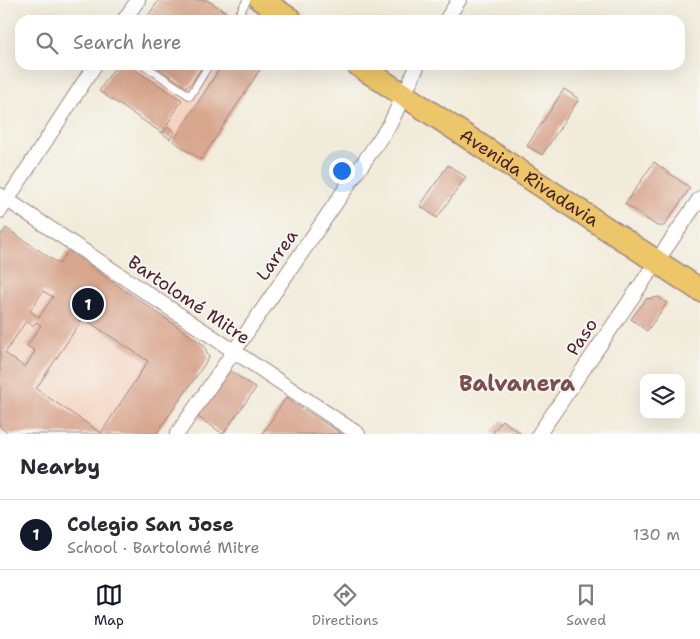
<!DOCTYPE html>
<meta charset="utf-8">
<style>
body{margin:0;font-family:"Shantell Sans",sans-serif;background:#f2f2f3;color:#2b2b33}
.controls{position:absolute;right:15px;bottom:15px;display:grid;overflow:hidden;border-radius:10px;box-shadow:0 5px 20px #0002}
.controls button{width:45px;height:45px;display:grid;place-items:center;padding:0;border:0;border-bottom:1px solid #e1e1e2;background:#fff;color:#2b2b33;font:25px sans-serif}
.you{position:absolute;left:341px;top:170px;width:18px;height:18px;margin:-12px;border:4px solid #fff;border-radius:50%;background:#1a73e8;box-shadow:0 0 0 8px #1a73e833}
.badge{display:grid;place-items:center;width:32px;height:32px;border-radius:50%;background:#111827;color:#fff;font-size:16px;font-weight:700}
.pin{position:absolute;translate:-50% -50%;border:2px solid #fff;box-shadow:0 1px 5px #0006}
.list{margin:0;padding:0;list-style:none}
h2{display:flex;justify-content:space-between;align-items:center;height:65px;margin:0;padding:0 20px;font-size:21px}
h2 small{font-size:16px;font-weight:400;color:#7c7c81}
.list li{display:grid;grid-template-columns:32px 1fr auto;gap:15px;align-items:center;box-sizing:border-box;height:70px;padding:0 20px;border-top:1px solid #e1e1e2}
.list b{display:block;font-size:19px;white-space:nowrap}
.list p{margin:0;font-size:16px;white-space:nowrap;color:#7c7c81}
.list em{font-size:16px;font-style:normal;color:#7c7c81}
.icon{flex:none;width:28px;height:28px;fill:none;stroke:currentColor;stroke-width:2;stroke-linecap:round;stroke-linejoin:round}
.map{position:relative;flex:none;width:700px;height:434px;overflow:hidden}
.search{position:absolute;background:#fff;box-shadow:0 5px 20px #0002;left:15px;right:15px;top:15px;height:55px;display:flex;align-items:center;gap:12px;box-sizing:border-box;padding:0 18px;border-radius:15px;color:#7c7c81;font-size:19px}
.sheet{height:135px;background:#fff}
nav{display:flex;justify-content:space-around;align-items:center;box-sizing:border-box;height:70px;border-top:1px solid #e1e1e2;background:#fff;font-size:14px;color:#7c7c81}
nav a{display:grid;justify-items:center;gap:2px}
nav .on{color:#111827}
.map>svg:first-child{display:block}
.built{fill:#f4d3c0}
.building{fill:#d8a58d;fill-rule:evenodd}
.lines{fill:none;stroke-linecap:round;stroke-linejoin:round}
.lane-casing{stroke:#9e8582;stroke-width:9}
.street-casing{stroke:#9e8582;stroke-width:16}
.primary-casing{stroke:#9e8582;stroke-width:25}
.lane{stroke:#fff;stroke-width:7}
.street{stroke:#fff;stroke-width:14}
.primary{stroke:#ecc669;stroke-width:22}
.labels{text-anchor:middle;stroke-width:4;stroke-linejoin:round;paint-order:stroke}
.street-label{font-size:18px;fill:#4a1f2b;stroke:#f6f6f2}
.district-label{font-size:22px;font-weight:bold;fill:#7c4e4d;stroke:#f6f6f2}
</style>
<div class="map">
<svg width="700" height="434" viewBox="0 0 700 434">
<rect width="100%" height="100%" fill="#f6f6f2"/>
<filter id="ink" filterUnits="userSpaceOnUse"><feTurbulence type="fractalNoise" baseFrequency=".02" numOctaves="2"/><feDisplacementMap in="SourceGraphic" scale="10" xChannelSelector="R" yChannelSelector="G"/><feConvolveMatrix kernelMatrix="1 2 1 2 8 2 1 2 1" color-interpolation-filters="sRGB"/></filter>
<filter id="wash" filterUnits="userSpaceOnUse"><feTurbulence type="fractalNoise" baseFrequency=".0096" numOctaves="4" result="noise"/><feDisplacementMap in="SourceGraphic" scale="20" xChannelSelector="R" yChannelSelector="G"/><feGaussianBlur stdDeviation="1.12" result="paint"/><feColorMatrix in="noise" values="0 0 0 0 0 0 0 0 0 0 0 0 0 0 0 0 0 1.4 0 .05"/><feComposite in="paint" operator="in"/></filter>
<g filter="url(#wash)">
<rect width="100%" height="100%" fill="#f1ebd9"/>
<!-- built -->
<g class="built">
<polygon points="116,65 263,65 201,160 99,91"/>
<polygon points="68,251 204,345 209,358 184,393 172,385 138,434 0,434 0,351"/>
</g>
<g id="blocks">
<!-- building -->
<g class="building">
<polygon points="159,0 207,0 229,14 229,20 145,20"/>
<polygon points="116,65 128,65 182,100 162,133 99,91"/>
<polygon points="154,65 203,65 191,84 186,87"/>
<polygon points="222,65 263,65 201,160 173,141"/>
<polygon points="564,89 579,99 542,155 527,146"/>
<polygon points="168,127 175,132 170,139 163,134"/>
<polygon points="654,162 690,188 664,226 657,226 625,204"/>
<polygon points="448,165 466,177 437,218 420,206"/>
<path d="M6,228l53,36 9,-13 136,94 5,13 -53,76h-150l1,-2 -7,-5v-191zM43,291l10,6 -14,20 -9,-6zM83,318l65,43 -47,72 -65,-44zM26,321l7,5 3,-4 5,3 -14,21 8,5 -10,16 -20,-14z"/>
<polygon points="659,297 667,303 647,331 631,319 646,299"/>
<polygon points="229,370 256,388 223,434 197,416"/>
<polygon points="286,398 342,434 262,434"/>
<polygon points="502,420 520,433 519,434 492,434"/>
</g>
</g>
</g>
<g filter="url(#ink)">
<use href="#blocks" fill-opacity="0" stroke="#9e8582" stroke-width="1"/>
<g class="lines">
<defs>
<g id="lane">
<polyline points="236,20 247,0"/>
<polyline points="144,65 190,96 209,65"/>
</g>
<g id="street">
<polyline points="124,20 138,0"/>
<polyline points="446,20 459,0"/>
<polyline points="0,195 358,434"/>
<polyline points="0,211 95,65"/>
<polyline points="177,434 390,124 418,65"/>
<polyline points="539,434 700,198"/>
</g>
<g id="primary">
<polyline points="261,0 291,20"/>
<path id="s1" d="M358,65l342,225"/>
</g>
</defs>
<!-- lane casing -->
<use href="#lane" class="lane-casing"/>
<!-- street casing -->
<use href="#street" class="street-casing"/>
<!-- primary casing -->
<use href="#primary" class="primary-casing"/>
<!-- lane -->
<use href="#lane" class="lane"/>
<!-- street -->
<use href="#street" class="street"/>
<!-- primary -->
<use href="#primary" class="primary"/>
</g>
</g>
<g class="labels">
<!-- street labels -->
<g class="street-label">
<text dy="6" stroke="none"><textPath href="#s1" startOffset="205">Avenida Rivadavia</textPath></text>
<text transform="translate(277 255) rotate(-55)" y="6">Larrea</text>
<text transform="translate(189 300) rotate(34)" y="6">Bartolomé Mitre</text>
<text transform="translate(582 337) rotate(-56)" y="6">Paso</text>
</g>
<!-- district labels -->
<g class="district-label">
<text x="517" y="391">Balvanera</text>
</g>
</g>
</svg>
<div class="controls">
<button><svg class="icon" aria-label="layers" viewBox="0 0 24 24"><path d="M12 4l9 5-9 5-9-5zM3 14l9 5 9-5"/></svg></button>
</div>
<div class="you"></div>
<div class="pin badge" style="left:88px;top:304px">1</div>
<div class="search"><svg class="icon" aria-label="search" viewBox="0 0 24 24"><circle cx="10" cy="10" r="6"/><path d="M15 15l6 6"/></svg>Search here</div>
</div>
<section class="sheet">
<h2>Nearby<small></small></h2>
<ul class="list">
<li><span class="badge">1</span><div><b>Colegio San Jose</b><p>School · Bartolomé Mitre</p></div><em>130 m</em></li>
</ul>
</section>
<nav>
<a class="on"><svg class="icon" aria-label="map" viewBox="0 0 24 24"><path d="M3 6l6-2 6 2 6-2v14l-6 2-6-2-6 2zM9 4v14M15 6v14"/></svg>Map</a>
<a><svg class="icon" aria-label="directions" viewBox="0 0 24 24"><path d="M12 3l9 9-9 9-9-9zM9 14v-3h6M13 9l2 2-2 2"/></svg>Directions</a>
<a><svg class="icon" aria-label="saved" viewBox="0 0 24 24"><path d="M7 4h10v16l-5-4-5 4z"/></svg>Saved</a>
</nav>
